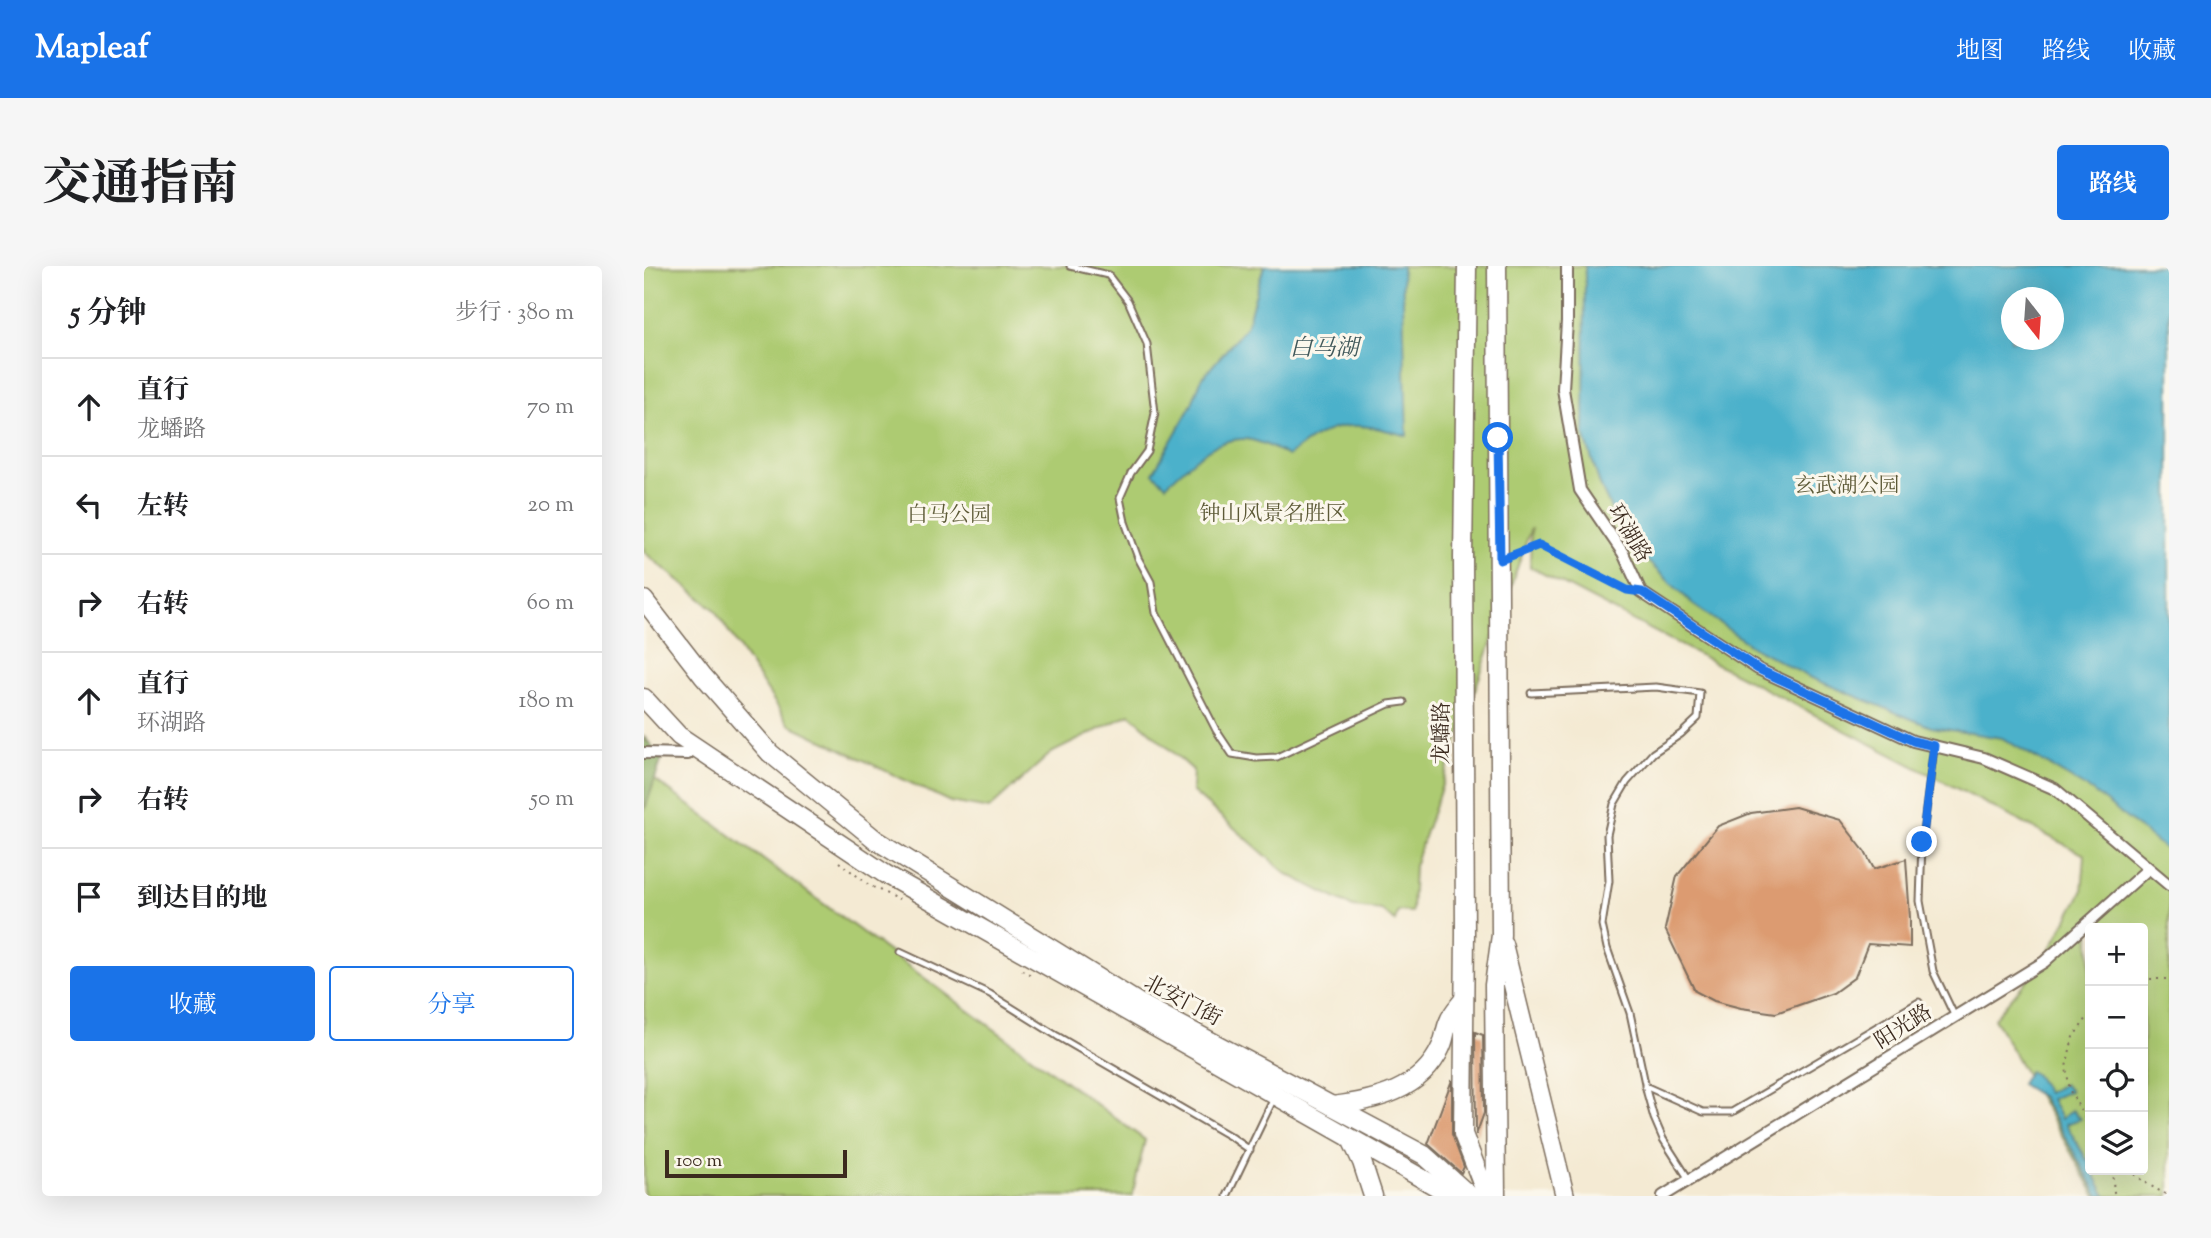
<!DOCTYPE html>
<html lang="zh">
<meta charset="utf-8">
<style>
body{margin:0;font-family:"Sorts Mill Goudy","Noto Serif SC",serif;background:#f6f6f6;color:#202124}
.controls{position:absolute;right:21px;bottom:21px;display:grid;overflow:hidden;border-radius:7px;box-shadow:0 7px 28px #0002}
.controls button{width:63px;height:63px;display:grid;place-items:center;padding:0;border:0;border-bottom:2px solid #e0e0e0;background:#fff;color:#202124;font:35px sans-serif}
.compass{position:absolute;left:1357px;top:21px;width:63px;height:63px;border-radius:50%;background:#fff;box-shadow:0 7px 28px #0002;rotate:163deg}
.scale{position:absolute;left:21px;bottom:18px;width:182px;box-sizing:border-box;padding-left:7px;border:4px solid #3b2a1e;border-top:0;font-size:19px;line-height:24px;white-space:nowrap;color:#3b2a1e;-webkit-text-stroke:5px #fbf7ec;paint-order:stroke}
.stop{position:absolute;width:21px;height:21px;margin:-16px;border:5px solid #1a73e8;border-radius:50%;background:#fff}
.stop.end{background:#1a73e8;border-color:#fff;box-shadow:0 2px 7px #0008}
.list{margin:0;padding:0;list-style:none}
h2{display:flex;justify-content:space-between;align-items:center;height:91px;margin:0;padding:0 28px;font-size:30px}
h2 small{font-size:23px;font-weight:400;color:#757577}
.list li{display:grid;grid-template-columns:46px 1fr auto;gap:21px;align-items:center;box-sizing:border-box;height:98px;padding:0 28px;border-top:2px solid #e0e0e0}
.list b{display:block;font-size:26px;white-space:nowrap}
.list p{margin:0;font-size:23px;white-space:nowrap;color:#757577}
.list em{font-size:23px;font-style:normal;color:#757577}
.actions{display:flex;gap:14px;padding:21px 28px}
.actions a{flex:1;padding:16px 0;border:2px solid #1a73e8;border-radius:7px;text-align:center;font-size:24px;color:#1a73e8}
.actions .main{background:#1a73e8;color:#fff}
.icon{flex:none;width:38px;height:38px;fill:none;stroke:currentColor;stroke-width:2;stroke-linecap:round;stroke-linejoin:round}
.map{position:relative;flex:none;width:1525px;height:930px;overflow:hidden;border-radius:7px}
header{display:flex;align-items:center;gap:42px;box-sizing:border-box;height:98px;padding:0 35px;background:#1a73e8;color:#fff}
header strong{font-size:33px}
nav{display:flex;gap:38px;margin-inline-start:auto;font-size:24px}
.intro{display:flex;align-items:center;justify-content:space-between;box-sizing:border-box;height:168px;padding:0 42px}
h1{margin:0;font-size:49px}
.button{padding:18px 32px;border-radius:7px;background:#1a73e8;color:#fff;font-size:24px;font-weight:700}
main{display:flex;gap:42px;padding:0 42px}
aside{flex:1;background:#fff;border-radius:7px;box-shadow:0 7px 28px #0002}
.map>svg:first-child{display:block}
.green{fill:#adcb72;stroke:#747a48;stroke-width:2;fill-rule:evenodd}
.forest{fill:#8aaf64;stroke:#626c41;stroke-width:2}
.water{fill:#4cb1cb;stroke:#446e74;stroke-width:2;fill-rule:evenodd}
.building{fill:#dc9b71}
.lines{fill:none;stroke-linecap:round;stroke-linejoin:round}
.lane-casing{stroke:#7c6d5d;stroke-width:9}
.street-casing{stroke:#7c6d5d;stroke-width:14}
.primary-casing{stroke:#7c6d5d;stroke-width:21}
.path{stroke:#7c6d5d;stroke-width:2;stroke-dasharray:2 5;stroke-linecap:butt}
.lane{stroke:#fff;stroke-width:5}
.street{stroke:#fff;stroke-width:10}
.primary{stroke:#fff;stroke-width:18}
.route{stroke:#1a73e8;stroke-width:9}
.labels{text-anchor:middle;stroke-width:6;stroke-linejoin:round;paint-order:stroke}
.park-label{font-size:21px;fill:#5d5a37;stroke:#fbf7ec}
.street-label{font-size:21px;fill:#3b2a1e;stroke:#fbf7ec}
.water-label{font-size:23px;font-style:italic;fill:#41595b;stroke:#fbf7ec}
</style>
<header>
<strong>Mapleaf</strong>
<nav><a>地图</a><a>路线</a><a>收藏</a></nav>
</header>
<div class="intro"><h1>交通指南</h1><a class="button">路线</a></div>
<main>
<aside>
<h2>5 分钟<small>步行 · 380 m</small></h2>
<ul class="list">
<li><svg class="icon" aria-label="ahead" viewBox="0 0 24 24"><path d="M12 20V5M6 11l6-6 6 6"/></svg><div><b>直行</b><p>龙蟠路</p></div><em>70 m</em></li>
<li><svg class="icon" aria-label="left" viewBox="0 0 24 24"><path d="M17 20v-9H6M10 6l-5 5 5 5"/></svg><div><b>左转</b></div><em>20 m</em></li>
<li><svg class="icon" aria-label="right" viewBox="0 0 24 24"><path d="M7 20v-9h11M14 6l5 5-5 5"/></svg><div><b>右转</b></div><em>60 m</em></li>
<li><svg class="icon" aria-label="ahead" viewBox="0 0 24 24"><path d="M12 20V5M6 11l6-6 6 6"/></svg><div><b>直行</b><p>环湖路</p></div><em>180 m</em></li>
<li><svg class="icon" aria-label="right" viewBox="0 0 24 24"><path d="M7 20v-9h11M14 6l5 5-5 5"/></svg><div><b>右转</b></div><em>50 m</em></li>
<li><svg class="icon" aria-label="arrive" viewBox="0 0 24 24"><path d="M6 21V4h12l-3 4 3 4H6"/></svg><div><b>到达目的地</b></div></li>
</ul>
<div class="actions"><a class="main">收藏</a><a>分享</a></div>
</aside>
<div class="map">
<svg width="1525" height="930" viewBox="0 0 1525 930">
<rect width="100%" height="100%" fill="#fbf7ec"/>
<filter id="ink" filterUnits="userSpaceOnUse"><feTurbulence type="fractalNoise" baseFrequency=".0143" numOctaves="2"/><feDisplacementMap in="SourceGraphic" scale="14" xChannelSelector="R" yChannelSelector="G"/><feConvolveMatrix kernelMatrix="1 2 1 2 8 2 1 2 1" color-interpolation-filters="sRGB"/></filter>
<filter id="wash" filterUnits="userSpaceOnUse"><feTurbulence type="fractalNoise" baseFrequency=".00686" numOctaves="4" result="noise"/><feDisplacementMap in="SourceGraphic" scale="28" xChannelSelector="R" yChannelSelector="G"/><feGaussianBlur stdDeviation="1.57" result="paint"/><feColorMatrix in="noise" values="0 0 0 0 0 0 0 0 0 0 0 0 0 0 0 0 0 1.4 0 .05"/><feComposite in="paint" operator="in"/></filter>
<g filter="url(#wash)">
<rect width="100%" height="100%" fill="#f4ead3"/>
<!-- green -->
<g class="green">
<path d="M0,0h1525v930h-73l-102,-178 50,-57 38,-69 3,-37 -555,-288 1,-39 -117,338 -2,46 -14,-1 -3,10 -14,-11 -28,-3 -66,-33 -95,-83 1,-21 -63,-56 -79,39 -62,56 -39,-7 -161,-78 -75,-115 -70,-57zM1367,32h42v42h-42zM1446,662h53v242h-53z"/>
<polygon points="0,503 11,514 501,874 488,930 0,930"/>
</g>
<!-- forest -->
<polygon class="forest" points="0,471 18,492 0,546"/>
<!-- water -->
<g class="water">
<path d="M620,0h138l5,170c-55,-16 -73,-16 -119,20 -13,-7 -32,-18 -47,-17 -31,1 -53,27 -75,46l-13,-12 38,-67 11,-28 44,-51z"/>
<path d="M941,0h584v586l-77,-61 -90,-53 -71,-11 -122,-50 -56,-30 -59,-42 -68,-64 -26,-56 -16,-51zM1367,32h42v42h-42z"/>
<polygon points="1385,805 1392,809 1403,827 1420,818 1426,825 1407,833 1417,853 1428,844 1436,853 1422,858 1443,894 1446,893 1446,904 1448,904 1462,930 1455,930 1398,831 1377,818"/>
</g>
<g id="blocks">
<!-- building -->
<g class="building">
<polygon points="1151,541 1196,554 1221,586 1230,603 1262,593 1266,652 1266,681 1224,678 1211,711 1189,727 1132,747 1097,742 1070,735 1051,725 1021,663 1033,610 1074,560 1107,547"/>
<polygon points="831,766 839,769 840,847 832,869"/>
<polygon points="808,814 808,868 820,901 817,907 784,878"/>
</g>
</g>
</g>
<g filter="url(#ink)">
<use href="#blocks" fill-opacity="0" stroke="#7c6d5d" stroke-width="2"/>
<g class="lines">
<defs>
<g id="lane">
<polyline points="426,0 464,9 484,35 503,78 511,147 503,185 487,207 476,232 481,256 494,292 507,316 512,347 572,464 588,488 612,492 633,491 745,438 760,436"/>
<polyline points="887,427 1012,421 1056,427 1054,452 1037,468 1009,487 983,516 970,538 963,569 965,615 958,659 963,682 986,747 1003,827 1010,852 1019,873 1046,915"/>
<polyline points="1290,481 1278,576 1276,635 1289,705 1311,751"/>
<polyline points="256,686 346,728 413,770 589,872 606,884"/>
<polyline points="1001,820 1059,846 1088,846 1275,736"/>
<polyline points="583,930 630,832"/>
</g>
<g id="street">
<polyline points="923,0 923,55 919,123 936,224 979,287 997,326 1114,403 1269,475 1340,492 1411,523 1525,619"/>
<polyline points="0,487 44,488"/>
<polyline points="1019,930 1400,696 1504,603"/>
</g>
<g id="primary">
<polyline points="823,0 819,291 821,667 819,868 843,930"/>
<polyline points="0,334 59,410 126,487 232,574 493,736 780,889 826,930"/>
<polyline points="0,432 35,470 241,608 809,930"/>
<polyline points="859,678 921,930"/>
<path d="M688,840c43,-5 90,-16 109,-59 4,-8 4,-18 8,-26 3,-8 10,-15 15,-22"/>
<polyline points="707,873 718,896 729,930"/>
<polyline points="852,930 850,719 857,669 853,0"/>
</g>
</defs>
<!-- lane casing -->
<use href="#lane" class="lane-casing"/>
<!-- street casing -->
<use href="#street" class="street-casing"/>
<!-- primary casing -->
<use href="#primary" class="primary-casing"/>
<!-- path -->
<g class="path">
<polyline points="870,289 895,279 984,324"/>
<polyline points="195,596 225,619 255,634"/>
<polyline points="378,704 389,710"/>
<polyline points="1499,713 1525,713"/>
<polyline points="1446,748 1429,771 1422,801 1426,825 1446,862"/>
<polyline points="1468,904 1470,926 1472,930"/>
<polyline points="1485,904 1505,919 1525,930"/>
</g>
<!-- lane -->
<use href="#lane" class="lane"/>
<!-- street -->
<use href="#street" class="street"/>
<!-- primary -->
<use href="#primary" class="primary"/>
</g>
</g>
<g class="lines" filter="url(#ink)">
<!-- route -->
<polyline class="route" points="854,172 856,294 895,279 983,324 998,326 1114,403 1269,475 1290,480 1278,576"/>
</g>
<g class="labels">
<!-- park labels -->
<g class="park-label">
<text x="1203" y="226">玄武湖公园</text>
<text x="629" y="254">钟山风景名胜区</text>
<text x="305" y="255">白马公园</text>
</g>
<!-- street labels -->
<g class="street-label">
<text transform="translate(986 267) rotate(59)" y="7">环湖路</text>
<text transform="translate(797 467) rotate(-90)" y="7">龙蟠路</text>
<text transform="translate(539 734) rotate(28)" y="7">北安门街</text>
<text transform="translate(1259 760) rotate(-32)" y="7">阳光路</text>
</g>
<!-- water labels -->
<g class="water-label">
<text x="680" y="89">白马湖</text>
</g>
</g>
</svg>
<div class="controls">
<button>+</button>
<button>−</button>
<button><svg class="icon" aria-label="locate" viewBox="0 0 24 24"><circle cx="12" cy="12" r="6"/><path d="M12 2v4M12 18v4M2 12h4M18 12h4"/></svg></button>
<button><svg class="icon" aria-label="layers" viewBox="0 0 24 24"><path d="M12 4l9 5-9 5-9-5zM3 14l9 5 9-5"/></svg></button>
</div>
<svg class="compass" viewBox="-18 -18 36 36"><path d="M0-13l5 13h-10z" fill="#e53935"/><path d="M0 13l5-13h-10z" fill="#757577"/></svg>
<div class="scale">100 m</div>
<div class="stop" style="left:854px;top:172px"></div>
<div class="stop end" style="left:1278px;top:576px"></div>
</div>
</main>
